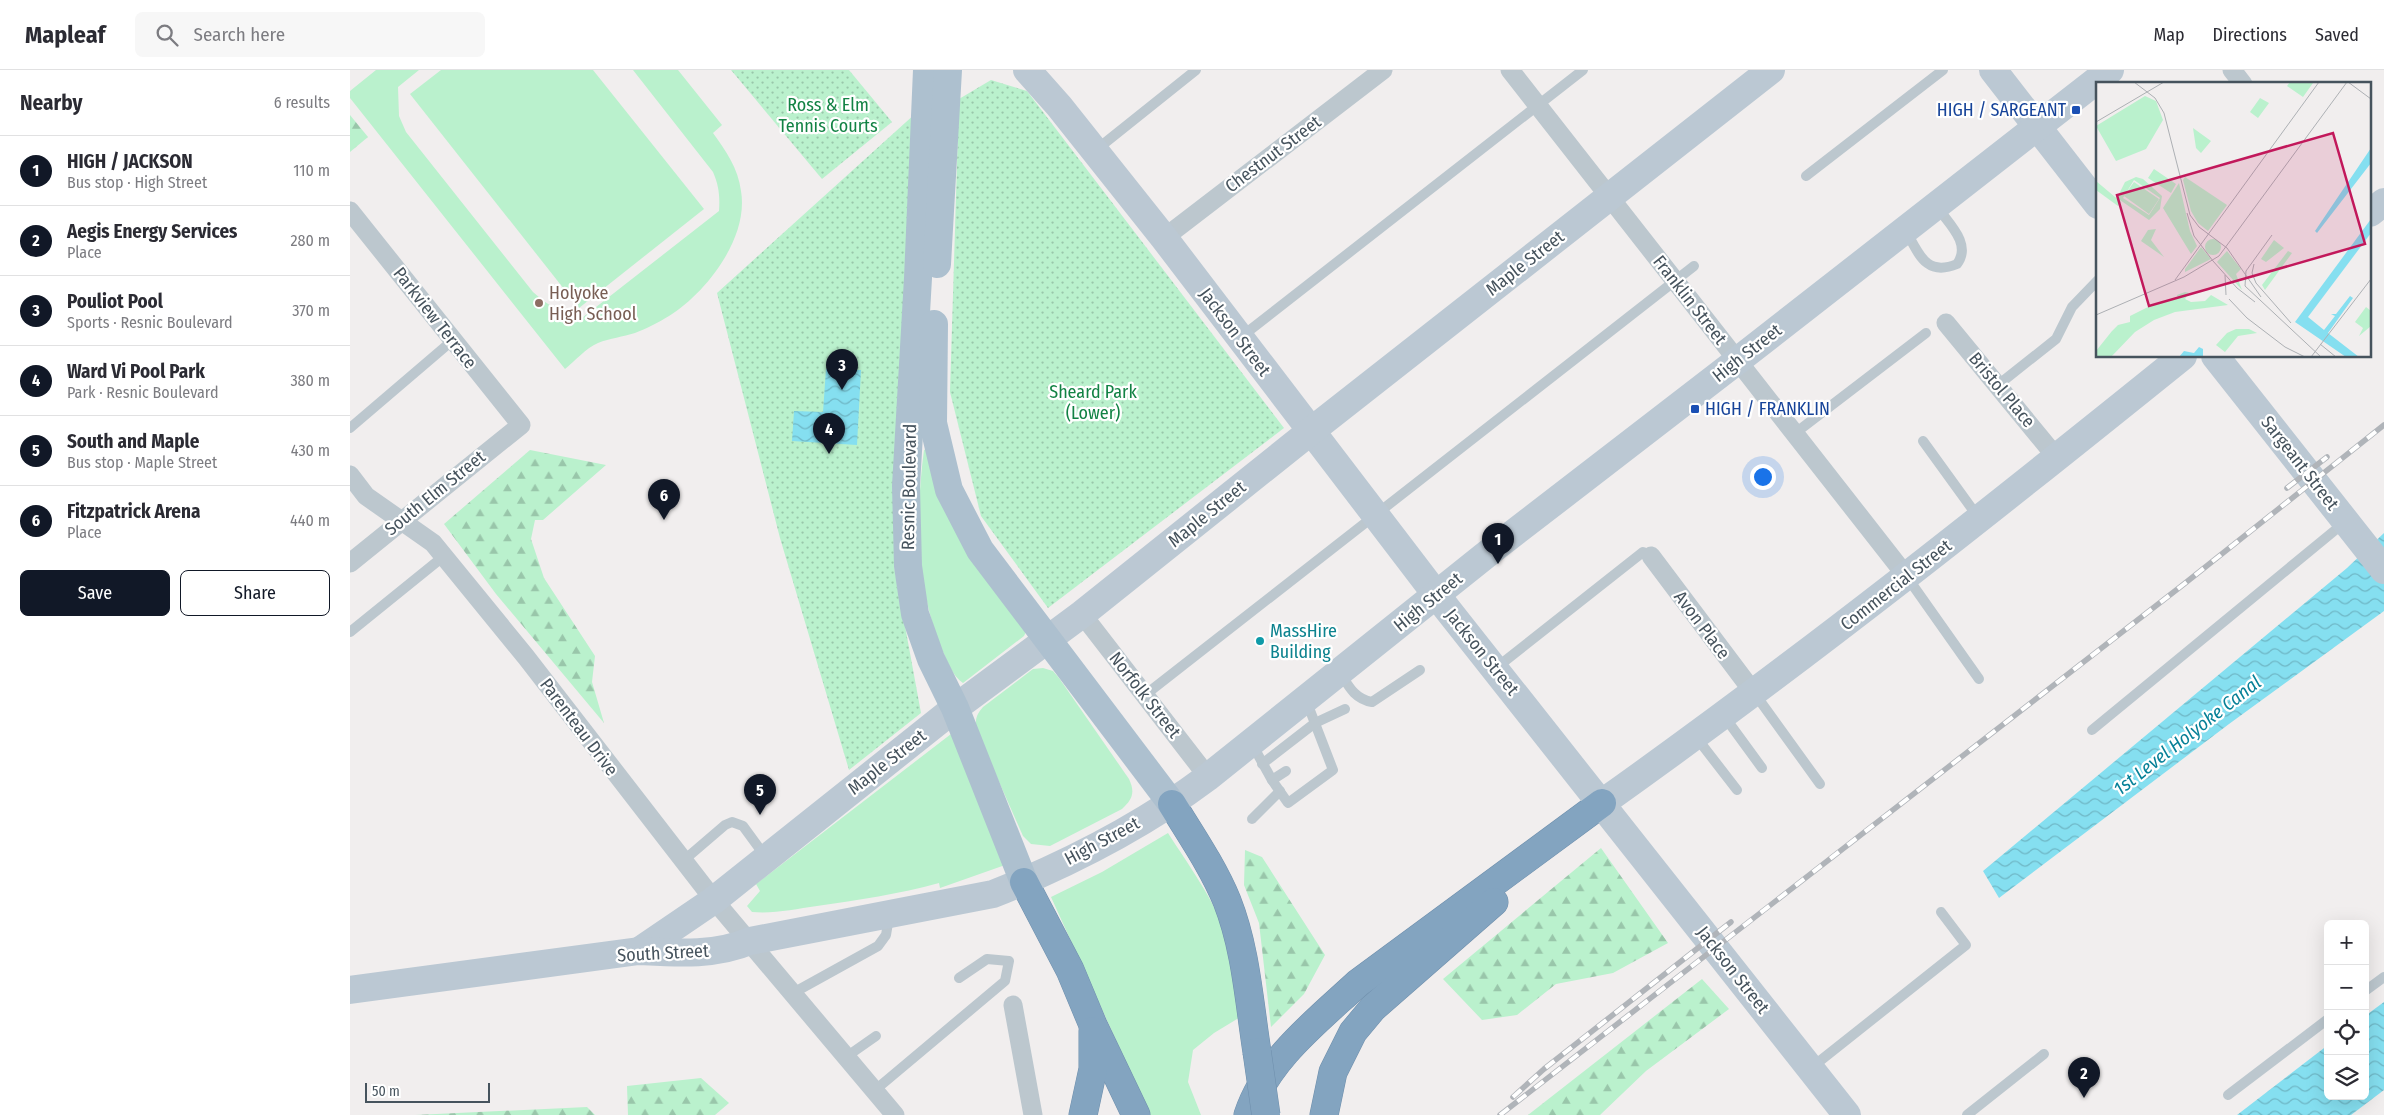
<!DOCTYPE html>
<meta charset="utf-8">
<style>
body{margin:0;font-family:"Fira Sans Condensed",sans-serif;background:#f7f7f7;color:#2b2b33}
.controls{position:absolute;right:15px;bottom:15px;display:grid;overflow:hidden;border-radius:8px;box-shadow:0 5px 20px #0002}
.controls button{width:45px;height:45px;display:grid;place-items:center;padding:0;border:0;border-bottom:1px solid #e1e1e2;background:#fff;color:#2b2b33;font:25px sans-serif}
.scale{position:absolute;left:15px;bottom:12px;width:125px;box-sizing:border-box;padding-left:5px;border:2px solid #46535d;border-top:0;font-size:14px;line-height:18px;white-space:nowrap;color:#46535d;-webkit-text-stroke:4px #fff;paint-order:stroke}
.you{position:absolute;left:1412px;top:406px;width:18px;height:18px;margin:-12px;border:4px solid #fff;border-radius:50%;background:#1a73e8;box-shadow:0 0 0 8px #1a73e833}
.badge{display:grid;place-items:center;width:32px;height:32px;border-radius:50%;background:#111827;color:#fff;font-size:16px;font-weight:700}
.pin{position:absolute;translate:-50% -41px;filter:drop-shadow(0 1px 2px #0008)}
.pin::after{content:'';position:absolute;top:26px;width:18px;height:15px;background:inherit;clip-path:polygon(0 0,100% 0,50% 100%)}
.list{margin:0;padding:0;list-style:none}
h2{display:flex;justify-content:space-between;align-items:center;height:65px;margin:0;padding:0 20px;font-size:21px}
h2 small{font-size:16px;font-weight:400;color:#7c7c81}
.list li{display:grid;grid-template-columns:32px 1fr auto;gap:15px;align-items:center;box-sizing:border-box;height:70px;padding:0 20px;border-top:1px solid #e1e1e2}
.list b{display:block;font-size:19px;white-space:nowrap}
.list p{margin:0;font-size:16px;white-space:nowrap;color:#7c7c81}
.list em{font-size:16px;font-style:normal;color:#7c7c81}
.actions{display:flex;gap:10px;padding:15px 20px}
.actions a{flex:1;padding:11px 0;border:1px solid #111827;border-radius:8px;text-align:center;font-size:18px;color:#111827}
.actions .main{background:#111827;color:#fff}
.icon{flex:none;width:28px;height:28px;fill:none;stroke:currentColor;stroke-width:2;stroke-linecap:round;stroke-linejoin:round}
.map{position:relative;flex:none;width:2034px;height:1045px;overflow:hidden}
header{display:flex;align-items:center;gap:30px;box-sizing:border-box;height:70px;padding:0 25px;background:#fff;border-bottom:1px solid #e1e1e2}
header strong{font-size:24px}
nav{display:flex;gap:28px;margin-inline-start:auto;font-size:18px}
.search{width:350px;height:45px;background:#f7f7f7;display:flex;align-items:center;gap:12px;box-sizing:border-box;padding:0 18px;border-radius:8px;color:#7c7c81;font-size:19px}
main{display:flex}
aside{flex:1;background:#fff}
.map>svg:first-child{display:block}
.grass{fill:#baf1cd}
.forest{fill:url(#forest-firs)}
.park{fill:url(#park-dots)}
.water{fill:url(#water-waves)}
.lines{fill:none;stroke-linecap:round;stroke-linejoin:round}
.highway-casing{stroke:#6f8fac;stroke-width:29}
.lane{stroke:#bcc7ce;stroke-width:10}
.street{stroke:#bcc7ce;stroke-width:19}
.secondary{stroke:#bbc8d3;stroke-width:28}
.primary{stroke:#adc0cf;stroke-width:28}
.highway{stroke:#83a4c0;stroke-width:28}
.rail-casing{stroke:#b0b4b9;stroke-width:5.5}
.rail{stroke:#fff;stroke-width:4;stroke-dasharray:11;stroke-linecap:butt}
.highway-bridge-casing{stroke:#6f8fac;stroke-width:29;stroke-linecap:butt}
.highway-bridge{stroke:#83a4c0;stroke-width:28}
.transit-dot{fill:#1a4fb4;stroke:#fff;stroke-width:2}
.education-dot{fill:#8d6e63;stroke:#fff;stroke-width:2}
.culture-dot{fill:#0f9aa8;stroke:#fff;stroke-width:2}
.labels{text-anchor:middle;stroke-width:4.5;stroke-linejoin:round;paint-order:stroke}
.park-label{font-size:18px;fill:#128244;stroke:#fff}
.transit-label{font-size:18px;fill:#164399;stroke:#fff;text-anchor:end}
.street-label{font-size:18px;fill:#46535d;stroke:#fff}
.education-label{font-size:18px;fill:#785e54;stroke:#fff;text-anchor:start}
.culture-label{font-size:18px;fill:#0d838f;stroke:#fff;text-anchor:start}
.water-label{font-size:19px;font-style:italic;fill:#078198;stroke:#fff}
.inset-road{fill:none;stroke:#adb0b4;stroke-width:1}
.view{fill:#c2185b;fill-opacity:0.15;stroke:#c2185b;stroke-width:2.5}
.inset-edge{fill:none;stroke:#46535d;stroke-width:2.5}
</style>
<header>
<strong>Mapleaf</strong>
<div class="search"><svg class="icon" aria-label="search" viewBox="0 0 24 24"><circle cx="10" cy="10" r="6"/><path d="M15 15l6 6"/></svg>Search here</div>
<nav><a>Map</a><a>Directions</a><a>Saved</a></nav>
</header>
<main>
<aside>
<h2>Nearby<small>6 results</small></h2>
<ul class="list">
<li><span class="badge">1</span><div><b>HIGH / JACKSON</b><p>Bus stop · High Street</p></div><em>110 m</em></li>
<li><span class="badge">2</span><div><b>Aegis Energy Services</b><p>Place</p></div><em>280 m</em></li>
<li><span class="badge">3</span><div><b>Pouliot Pool</b><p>Sports · Resnic Boulevard</p></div><em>370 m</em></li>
<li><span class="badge">4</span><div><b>Ward Vi Pool Park</b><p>Park · Resnic Boulevard</p></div><em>380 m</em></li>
<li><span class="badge">5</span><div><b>South and Maple</b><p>Bus stop · Maple Street</p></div><em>430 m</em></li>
<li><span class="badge">6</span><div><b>Fitzpatrick Arena</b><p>Place</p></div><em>440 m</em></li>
</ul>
<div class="actions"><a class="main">Save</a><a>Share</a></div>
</aside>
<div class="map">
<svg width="2034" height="1045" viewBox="0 0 2034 1045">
<defs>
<pattern id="forest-firs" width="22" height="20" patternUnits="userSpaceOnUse" patternTransform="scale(1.25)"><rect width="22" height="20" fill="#baf1cd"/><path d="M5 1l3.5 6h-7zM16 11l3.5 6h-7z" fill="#99c6aa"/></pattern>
<pattern id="park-dots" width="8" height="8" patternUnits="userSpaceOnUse" patternTransform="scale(1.25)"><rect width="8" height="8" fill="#baf1cd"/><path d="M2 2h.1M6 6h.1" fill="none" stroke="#99c6aa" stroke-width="1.8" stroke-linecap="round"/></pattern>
<pattern id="water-waves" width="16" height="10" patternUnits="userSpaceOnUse" patternTransform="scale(1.25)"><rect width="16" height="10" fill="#85dff0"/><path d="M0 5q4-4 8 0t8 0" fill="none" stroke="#6fb7c6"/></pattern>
</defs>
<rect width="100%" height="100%" fill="#f1eeee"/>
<!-- grass -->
<g class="grass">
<path d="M26,0h43l-21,17 1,29 7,16 127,160c16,14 28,22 49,26l137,-107c1,-15 0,-25 -6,-39l-80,-102h45l44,55 -9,8c13,18 25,35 28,58 8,47 -35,102 -72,125 -10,6 -23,13 -34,17 -12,4 -25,5 -37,10 -12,5 -23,18 -33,26l-215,-271v-7z"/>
<polygon points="91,0 243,0 354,139 229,238 60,24"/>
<path d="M576,379l100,183 -2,4 -61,47c-10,-7 -14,-18 -19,-29 -28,-63 -29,-136 -20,-204z"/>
<path d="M693,598l10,3 6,7 70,101c6,13 4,20 -7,30l-72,37 -19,-2 -8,-8 -46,-104c-2,-11 -2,-16 6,-25l50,-38z"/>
<path d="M601,664l57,130 -68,24 -1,-5c-40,11 -81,17 -122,23 -22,3 -43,8 -65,6l-5,-6 13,-15 -4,-7z"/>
<path d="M818,763c21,33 46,66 59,104 9,24 11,54 15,79l-28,17 -21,17 -5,32 13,33h-51l-99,-218 51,-25z"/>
</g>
<!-- forest -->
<g class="forest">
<polygon points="0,45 18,67 0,82"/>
<polygon points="180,380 256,395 193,450 185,450 181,469 194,508 245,586 242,612 254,653 146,524 94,454"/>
<polygon points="1251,778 1318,873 1263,903 1206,914 1167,945 1132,950 1093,909"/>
<polygon points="895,780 912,787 975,885 954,924 921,957 909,853 894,815"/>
<polygon points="1352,909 1379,939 1296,1001 1250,1045 1178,1045"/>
<polygon points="351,1008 379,1033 365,1045 278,1045 277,1016"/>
<polygon points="237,1037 245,1045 65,1045"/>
</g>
<!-- park -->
<g class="park">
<polygon points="381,0 499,0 542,52 472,109"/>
<polygon points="641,10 677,21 934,358 698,538 631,446 600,322 609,29"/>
<polygon points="566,43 544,496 571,643 499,700 430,468 367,223"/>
</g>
<!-- water -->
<g class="water">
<polygon points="476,299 511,300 507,375 442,371 444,341 473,342"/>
<polygon points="2034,463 2034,541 1879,654 1649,828 1633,801 1997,498"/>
<polygon points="2034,932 2034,1020 2001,1045 1887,1045 1978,975 1978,1026 2015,1026 2015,946"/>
</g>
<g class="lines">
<defs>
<g id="highway">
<path d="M822,734c19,31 41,63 55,97 19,48 22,100 30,151"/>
<polyline points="674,812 720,900 743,955 786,1045"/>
<polyline points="733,1045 743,999 743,961"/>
<path d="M898,1045c18,-55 69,-94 110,-132l244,-180"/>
<polyline points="974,1045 983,1002 1003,962 1023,938 1144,832"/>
</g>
</defs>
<!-- highway casing -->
<use href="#highway" class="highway-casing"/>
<!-- lane -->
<g class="lane">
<polyline points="746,80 846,0"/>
<polyline points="1456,106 1593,0"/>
<path d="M1556,161c13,23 20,46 51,33 15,-20 -8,-40 -20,-57"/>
<polyline points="891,267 1233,0"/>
<polyline points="1648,315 1706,269 1722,237 1748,210"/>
<polyline points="0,358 103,270"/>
<polyline points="1444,364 1576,263"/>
<polyline points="1573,371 1628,447"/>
<polyline points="1557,507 1629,609"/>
<polyline points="0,562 94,486"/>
<polyline points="1146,598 1293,482 1301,486"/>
<path d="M991,604c8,13 14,25 31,28l48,-32"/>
<polyline points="1405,624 1470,714"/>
<polyline points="795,625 1344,196"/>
<polyline points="1374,646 1412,698"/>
<polyline points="1742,660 1995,452"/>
<polyline points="1346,667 1387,720"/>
<polyline points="902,674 922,710 938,733 983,700 956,630"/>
<polyline points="912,694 965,653 995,639"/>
<polyline points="922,710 936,701"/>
<polyline points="902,749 930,721"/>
<polyline points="333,791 375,755 382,752 393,756 415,786"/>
<polyline points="2015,921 2034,907"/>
<polyline points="443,923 528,876 536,865 539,847"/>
<polyline points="496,987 526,966"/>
<polyline points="1461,998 1616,875 1591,842"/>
<polyline points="524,1021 655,911 659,891 637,889 609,908"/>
<polyline points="1878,1025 1978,949"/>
<polyline points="1617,1045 1694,984"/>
</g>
<!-- street -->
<g class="street">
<polyline points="1160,0 1557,507"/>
<polyline points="1882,0 1893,14"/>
<polyline points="0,141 171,355 0,493"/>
<polyline points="814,168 1033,0"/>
<polyline points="1596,253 1707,388"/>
<polyline points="0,405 16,426 83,473 176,587 364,830 545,1045"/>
<polyline points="1301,486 1404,623"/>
<polyline points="732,544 858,707"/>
<polyline points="663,935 683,1045"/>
</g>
<!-- secondary -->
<g class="secondary">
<polyline points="677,0 709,36 814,168 1098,540 1497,1045"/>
<polyline points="1643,0 1748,135"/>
<polyline points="2020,143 2034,132"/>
<polyline points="1865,286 2034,500"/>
<path d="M1252,733c200,-142 390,-293 581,-447"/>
<polyline points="289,881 364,830 605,638 732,544 961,361 1421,0"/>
<path d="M0,920l289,-39c37,2 76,5 111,-10l243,-47c75,-30 151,-69 215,-117l289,-231 240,-185 373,-291"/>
</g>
<!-- primary -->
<g class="primary">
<polyline points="577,0 568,208 556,416 558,496 565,544 581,589 605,638 674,812"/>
<polyline points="587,194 598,0"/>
<polyline points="584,254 583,353 599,420 630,480 822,734"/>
</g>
<!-- highway -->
<use href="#highway" class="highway"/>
<defs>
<g id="rail">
<polyline points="1937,418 1977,387"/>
<polyline points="1163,1027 1194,999 1381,852"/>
<polyline points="1150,1045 1834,514 2034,355"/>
</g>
</defs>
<!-- rail casing -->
<use href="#rail" class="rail-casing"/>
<!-- rail -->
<use href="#rail" class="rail"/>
<defs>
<polyline id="highway-bridge" points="907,982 916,1045"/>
</defs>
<!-- highway-bridge casing -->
<use href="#highway-bridge" class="highway-bridge-casing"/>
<!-- highway-bridge -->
<use href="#highway-bridge" class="highway-bridge"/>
</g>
<!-- markers -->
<g class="transit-dot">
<rect x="1721" y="35" width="10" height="10" rx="2.5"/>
<rect x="1340" y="334" width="10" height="10" rx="2.5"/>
</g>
<circle class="education-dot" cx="189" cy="233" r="5"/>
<circle class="culture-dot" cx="910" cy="571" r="5"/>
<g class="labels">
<!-- park labels -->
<g class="park-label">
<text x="478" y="41">Ross &amp; Elm<tspan x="478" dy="21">Tennis Courts</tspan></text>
<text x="743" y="328">Sheard Park<tspan x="743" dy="21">(Lower)</tspan></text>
</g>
<!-- transit labels -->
<g class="transit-label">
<text x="1716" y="46">HIGH / SARGEANT</text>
<text x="1355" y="345" text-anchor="start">HIGH / FRANKLIN</text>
</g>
<!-- street labels -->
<g class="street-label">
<text transform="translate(923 84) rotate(-37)" y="6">Chestnut Street</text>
<text transform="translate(1175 193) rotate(-38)" y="6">Maple Street</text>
<text transform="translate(1340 230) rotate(52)" y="6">Franklin Street</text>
<text transform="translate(85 248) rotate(52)" y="6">Parkview Terrace</text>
<text transform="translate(885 262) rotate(53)" y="6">Jackson Street</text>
<text transform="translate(1397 283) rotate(-38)" y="6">High Street</text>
<text transform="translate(1652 320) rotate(50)" y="6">Bristol Place</text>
<text transform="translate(1950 393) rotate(52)" y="6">Sargeant Street</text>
<text transform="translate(559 417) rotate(-89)" y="6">Resnic Boulevard</text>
<text transform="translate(85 423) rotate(-39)" y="6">South Elm Street</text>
<text transform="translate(857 444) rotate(-39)" y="6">Maple Street</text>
<text transform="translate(1546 515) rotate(-38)" y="6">Commercial Street</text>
<text transform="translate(1078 532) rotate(-39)" y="6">High Street</text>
<text transform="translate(1352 555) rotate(53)" y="6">Avon Place</text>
<text transform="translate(1132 582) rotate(51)" y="6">Jackson Street</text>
<text transform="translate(795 625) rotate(52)" y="6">Norfolk Street</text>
<text transform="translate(229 657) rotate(53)" y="6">Parenteau Drive</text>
<text transform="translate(537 692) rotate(-38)" y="6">Maple Street</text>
<text transform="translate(752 771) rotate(-28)" y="6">High Street</text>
<text transform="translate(313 883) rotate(-3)" y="6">South Street</text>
<text transform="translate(1383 900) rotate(52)" y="6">Jackson Street</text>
</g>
<!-- education labels -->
<g class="education-label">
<text x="199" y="229">Holyoke<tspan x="199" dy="21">High School</tspan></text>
</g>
<!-- culture labels -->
<g class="culture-label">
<text x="920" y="567">MassHire<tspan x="920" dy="21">Building</tspan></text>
</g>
<!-- water labels -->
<g class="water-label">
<text transform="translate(1837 665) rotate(-38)" y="7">1st Level Holyoke Canal</text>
</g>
</g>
<!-- overview -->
<g transform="translate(1746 12)">
<rect width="275" height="275" fill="#f1eeee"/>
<path d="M40,95l7,2 19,17 -2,13 -11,11 -32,-22 8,-16zM38,98l26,18 -11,17 -26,-17zM38,100l25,17 -10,15 -25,-18zM109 165a8 8 0 1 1 16 0a8 8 0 1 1-16 0ZM105,165l10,12 -26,13v-3zM131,169l14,18 -5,5 6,16 -25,-28zM270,225l5,4v15l-12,10 4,-8 -8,-6z" fill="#baf1cd" fill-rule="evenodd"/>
<path d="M0,99l25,21 -3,4 -22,-16zM60,147l-5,11 13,17 -23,-16 7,-11zM178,158l10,8 -18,14 -5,-3zM192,169l4,2 -27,37 -3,-5zM89,210l4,1 -4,6 6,3 14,-1 6,-6 17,10 -53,7 -21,8 -19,12 -24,25h-15v-6l16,-20 6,-6 12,-3v-6l20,-10 28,-8 -1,-3zM140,247h13l8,4 -19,3 -13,16 -9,-7 11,-12z" fill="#baf1cd"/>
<path d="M194,0h22l1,1 -10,14 -16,-11zM49,14l11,5 7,19 -17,29 -30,12 -20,-35zM164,16l9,5 -11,15 -8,-6zM97,46l18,13 -10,12 -5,-5zM58,87l22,15 -5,9 -23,-15zM89,95l42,28 -19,26 -10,-8 -7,-12 -8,-31zM83,101l11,48 7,15 -6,8 -28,-46z" fill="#baf1cd"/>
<path d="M275,66v15l-54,70 -2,-2zM275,137v14l-63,84 16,13 11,-14 -4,-2h5l14,-18 3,2 -25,35 31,24h-13l-51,-35zM103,265l4,2v8h-24l5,-6 10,2z" fill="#85dff0"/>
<path class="inset-road" d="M38,0l21,16 9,15 26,102 9,12 28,21M252,0l23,17M0,40l68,-40M91,131l7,23 19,25M176,153l-26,36 -1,15 76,71M131,166l34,49M117,179l24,27 18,14M158,182l-2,9 4,10 35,40M129,193l1,20M79,198l144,-198M133,217l18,19 38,29 20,10M0,233l88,-38 35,-21 128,-174M224,262l16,13M215,275l60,-78"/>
<path class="view" d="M237,51l32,111 -216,62 -32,-111z"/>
<rect width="275" height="275" class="inset-edge"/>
</g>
</svg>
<div class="controls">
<button>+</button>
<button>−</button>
<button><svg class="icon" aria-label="locate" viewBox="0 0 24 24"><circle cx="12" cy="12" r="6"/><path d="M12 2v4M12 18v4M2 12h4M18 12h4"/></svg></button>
<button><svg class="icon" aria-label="layers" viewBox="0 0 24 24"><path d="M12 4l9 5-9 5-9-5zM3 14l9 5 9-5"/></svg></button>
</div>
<div class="scale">50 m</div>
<div class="you"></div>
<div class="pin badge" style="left:1148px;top:494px">1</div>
<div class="pin badge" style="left:1734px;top:1028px">2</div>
<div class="pin badge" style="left:492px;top:320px">3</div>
<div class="pin badge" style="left:479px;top:384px">4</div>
<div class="pin badge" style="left:410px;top:745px">5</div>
<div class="pin badge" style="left:314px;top:450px">6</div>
</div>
</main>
